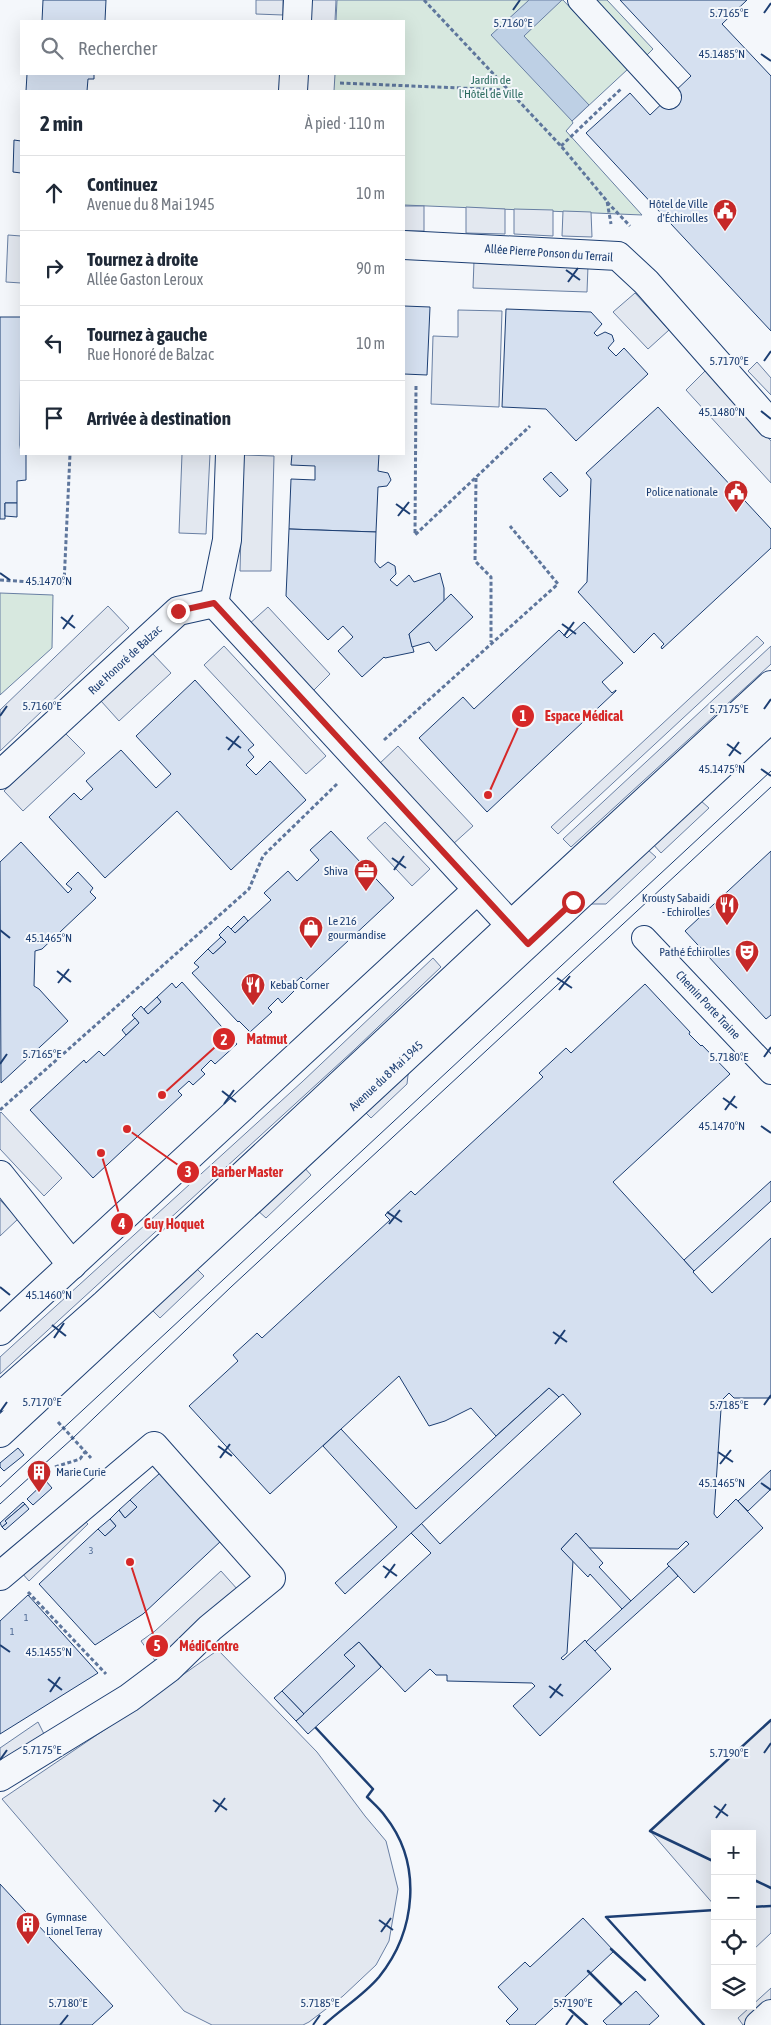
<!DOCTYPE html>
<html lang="fr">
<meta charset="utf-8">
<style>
body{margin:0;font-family:"Asap Condensed",sans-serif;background:#f6f6f7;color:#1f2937}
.controls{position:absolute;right:15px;bottom:15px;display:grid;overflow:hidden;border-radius:0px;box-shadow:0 5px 20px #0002}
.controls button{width:45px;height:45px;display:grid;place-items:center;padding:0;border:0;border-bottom:1px solid #e0e1e3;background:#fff;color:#1f2937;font:25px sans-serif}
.stop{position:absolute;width:15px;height:15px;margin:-11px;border:4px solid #c62828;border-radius:50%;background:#fff}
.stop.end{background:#c62828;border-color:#fff;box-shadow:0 1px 5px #0008}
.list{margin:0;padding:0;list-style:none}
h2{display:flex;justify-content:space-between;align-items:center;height:65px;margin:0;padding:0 20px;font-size:21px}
h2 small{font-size:16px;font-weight:400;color:#747a83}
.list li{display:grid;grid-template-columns:32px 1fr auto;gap:15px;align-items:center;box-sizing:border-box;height:75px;padding:0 20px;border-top:1px solid #e0e1e3}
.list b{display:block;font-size:19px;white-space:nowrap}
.list p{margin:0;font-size:16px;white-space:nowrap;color:#747a83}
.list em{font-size:16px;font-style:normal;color:#747a83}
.icon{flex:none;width:28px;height:28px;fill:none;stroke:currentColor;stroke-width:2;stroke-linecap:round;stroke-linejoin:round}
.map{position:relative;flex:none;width:771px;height:2025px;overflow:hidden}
.search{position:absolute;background:#fff;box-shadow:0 5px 20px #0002;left:20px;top:20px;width:385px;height:55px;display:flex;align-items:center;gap:12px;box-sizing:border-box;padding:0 18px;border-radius:0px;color:#747a83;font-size:19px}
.panel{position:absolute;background:#fff;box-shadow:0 5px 20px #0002;left:20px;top:90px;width:385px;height:365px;border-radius:0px}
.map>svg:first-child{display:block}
.green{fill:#d7e8df;stroke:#687fa3}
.parking{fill:#e3e8f0;stroke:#687fa3}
.water{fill:#bed0e5;stroke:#687fa3}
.building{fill:#d5e0f0;stroke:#1d3f73}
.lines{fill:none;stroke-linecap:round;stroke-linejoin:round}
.pedestrian-casing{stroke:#1d3f73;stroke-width:26}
.minor-casing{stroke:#1d3f73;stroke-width:30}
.secondary-casing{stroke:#1d3f73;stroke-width:30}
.path{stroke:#5e769c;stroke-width:3;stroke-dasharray:4 2.5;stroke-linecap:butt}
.pedestrian{stroke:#f4f7fb;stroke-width:24}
.minor{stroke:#f4f7fb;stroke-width:28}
.secondary{stroke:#f4f7fb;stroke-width:28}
.tram{stroke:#1d3f73;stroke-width:1}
.wall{stroke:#1d3f73;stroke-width:2.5}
.route{stroke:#c62828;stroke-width:6}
.ticks{fill:none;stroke:#1d3f73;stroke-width:2}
.labels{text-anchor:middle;stroke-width:4;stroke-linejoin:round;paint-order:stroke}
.number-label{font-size:10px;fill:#4b6792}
.park-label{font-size:12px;fill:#2c6c60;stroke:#f4f7fb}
.poi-label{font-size:12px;fill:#1d3f73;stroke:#f4f7fb;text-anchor:end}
.street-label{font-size:12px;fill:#1d3f73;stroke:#f4f7fb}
.ticks-label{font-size:12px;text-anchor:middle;fill:#1d3f73;stroke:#f4f7fb;stroke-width:4;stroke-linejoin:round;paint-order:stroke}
.leader{fill:none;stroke:#d62828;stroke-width:2}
.callout-dot{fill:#d62828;stroke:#f4f7fb;stroke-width:2}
.mark-label{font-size:15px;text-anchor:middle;font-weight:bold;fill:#fff}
.callout-label{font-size:14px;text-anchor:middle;font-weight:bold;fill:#d62828;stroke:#f4f7fb;stroke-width:4;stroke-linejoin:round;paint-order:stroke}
</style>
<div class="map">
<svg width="771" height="2025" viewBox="0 0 771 2025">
<rect width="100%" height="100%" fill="#f4f7fb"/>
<!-- green -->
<g class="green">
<polygon points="337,0 563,0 628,69 572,121 573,123 566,131 642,215 404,205 404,91 334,91 335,74 404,74 404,21 336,21"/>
<polygon points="592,0 607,0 653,49 645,57"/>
<polygon points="0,593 53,595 52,648 0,695"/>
</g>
<!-- parking -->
<g class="parking">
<polygon points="256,0 283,0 283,15 256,14"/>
<polygon points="310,0 336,0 335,21 310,21"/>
<rect x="404" y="206" width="20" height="25"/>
<polygon points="466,207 505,209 505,234 466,233"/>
<polygon points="514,209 553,210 553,236 514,234"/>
<polygon points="563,211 591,212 592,237 562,236"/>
<polygon points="8,235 21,236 21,283 6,282"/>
<polygon points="474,261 588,266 587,292 473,288"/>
<polygon points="635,293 669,330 648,349 613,312"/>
<polygon points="458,310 502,311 499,407 431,404 433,336 458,337"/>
<polygon points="757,362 771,378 771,395 748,371"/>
<polygon points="706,370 771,441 771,483 686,390"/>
<polygon points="182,454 210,454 206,534 179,533"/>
<polygon points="243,455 274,456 271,571 240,571"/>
<polygon points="108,606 129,628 0,751 0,710"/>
<polygon points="268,607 330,674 311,693 248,625"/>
<polygon points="757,636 764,643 558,834 551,827"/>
<polygon points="224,646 326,756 306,774 204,665"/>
<polygon points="771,646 771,664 571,847 563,839"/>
<polygon points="152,653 171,673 119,721 101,701"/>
<polygon points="65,733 85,753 23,811 4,791"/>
<polygon points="398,746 473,826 452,845 378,765"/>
<polygon points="700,800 709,808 661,853 652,843"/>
<polygon points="385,822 430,869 412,886 367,838"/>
<polygon points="647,849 656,857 606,904 587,904"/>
<polygon points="433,958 441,967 354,1050 0,1374 0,1357 302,1082"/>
<polygon points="409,1066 407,1084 371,1118 362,1109"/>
<polygon points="1,1112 62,1178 44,1196 0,1149 0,1113"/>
<polygon points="302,1165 311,1175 266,1218 256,1209"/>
<polygon points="0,1200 18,1219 0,1236"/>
<polygon points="194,1266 204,1276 160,1318 150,1308"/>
<polygon points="81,1517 88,1524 29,1581 21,1572"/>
<polygon points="221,1571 238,1590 156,1662 141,1641 155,1631"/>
<polygon points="218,1650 317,1752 365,1816 386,1841 398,1889 389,1941 376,1965 343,1996 309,2022 303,2025 212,2025 184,2011 2,1799 116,1722"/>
<polygon points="771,1720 771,1933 753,1950 752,1834 715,1834 715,1906 650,1831"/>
<polygon points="38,1722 44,1734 0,1763 0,1748"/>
<polygon points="771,1988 771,2002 746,2025 743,2025 738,2018"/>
</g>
<!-- water -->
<polygon class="water" points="529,0 562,0 524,36 589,105 572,121 491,35"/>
<!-- building -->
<g class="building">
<polygon points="43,0 106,0 105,21 42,21"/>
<polygon points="620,0 747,0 722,24 771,76 771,331 586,133 630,93 650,115 691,76"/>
<polygon points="27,74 94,74 94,79 88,79 87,91 26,91"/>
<polygon points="14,140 21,141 21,173 13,172"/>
<polygon points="404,306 430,307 427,375 404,374"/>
<polygon points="506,309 591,312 602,324 594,333 597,336 605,332 612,335 614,341 608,348 616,356 624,348 648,374 576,441 546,409 502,407"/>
<polygon points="0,317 21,317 20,445 21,454 26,454 26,480 17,481 17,503 5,503 5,519 0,519"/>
<polygon points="658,407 771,529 771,548 662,649 661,647 664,644 654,633 634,653 578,592 587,582 591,479 586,473"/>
<polygon points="292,454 379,454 378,471 388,473 391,480 387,486 378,487 376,532 289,529 291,479 315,480 315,466 291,465"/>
<polygon points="551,472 568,490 560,497 543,479"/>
<polygon points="5,503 17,503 17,517 5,516"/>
<polygon points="289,529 376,532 375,562 380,568 388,562 395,566 396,574 390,580 397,586 409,575 414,582 440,573 444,588 444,601 409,634 414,652 385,658 384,657 362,677 338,651 353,637 343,626 328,640 286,596"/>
<polygon points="451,594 473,617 436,651 429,642 412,647 409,634"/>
<polygon points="584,622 623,663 602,682 612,693 616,690 616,691 487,812 419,738 463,697 474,709 559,630 567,638"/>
<polygon points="195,680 254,745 248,750 254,757 246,765 256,775 270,761 306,800 231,870 177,811 105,878 49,817 74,793 81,800 93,789 86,781 121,750 156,788 171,774 136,736"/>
<polygon points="331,831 394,898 305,981 301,977 290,987 294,991 282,1003 278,998 268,1008 272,1012 250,1032 239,1021 238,1022 192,973 199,967 194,963 208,949 213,954 226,942 219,935 228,926 235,933 271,900 264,893 288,871 297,881 319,860 310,850"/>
<polygon points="21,842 68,893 72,889 66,884 78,872 93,888 90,892 96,898 42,949 35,951 34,986 39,989 68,1021 1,1083 0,862"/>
<polygon points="771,851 771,1015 766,1019 685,931"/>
<polygon points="244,916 248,921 235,933 231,929"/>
<polygon points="221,937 226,942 213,954 208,949"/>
<polygon points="182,982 237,1044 215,1064 211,1060 201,1070 205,1074 193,1085 189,1081 178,1091 182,1095 93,1178 30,1110 84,1060 86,1063 99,1051 104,1056 139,1023 132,1015 141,1006 148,1014 161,1002 157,997 172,983 176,988"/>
<polygon points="645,984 690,1032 689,1034 701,1046 702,1045 730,1074 613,1182 694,1271 693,1272 712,1293 771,1238 771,1398 734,1398 729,1393 717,1405 721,1409 714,1514 717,1518 736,1499 763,1528 694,1593 667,1564 689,1544 686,1541 678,1549 589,1548 576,1533 561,1549 573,1561 567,1653 561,1658 563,1660 585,1640 611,1669 540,1736 513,1706 535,1686 532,1683 447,1681 447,1675 436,1675 430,1669 405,1692 359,1642 344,1655 355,1666 304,1714 282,1691 431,1553 411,1533 421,1523 440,1544 581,1414 563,1394 559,1397 549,1388 496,1436 471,1408 445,1421 429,1426 399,1376 270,1494 189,1406 238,1361 233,1355 257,1333 262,1338 390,1220 385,1215 411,1191 415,1195 543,1077 539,1073 566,1048 571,1053"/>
<polygon points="157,997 161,1002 148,1014 144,1009"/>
<polygon points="135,1018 139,1023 126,1035 122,1030"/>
<polygon points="771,1181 771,1201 694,1271 684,1260"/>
<polygon points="549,1388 559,1397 345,1594 335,1583 397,1527 323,1446 341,1429 416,1509"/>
<polygon points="18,1448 24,1455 4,1471 0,1467 0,1463"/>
<polygon points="771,1470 771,1489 748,1511 738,1501"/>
<polygon points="160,1473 222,1540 143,1614 95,1645 39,1584 98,1529 105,1536 116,1526 110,1519 119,1510 125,1518 137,1507 130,1500"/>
<polygon points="46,1481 52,1488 33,1505 27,1499"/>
<polygon points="130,1500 137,1507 125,1518 119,1510"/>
<polygon points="23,1502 25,1504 5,1521 7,1523 2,1527 0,1523"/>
<polygon points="25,1504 29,1509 5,1530 2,1527 7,1523 5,1521"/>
<polygon points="110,1519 116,1526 105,1536 98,1529"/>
<polygon points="576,1533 603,1563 599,1567 631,1601 622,1609 590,1574 588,1577 561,1549"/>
<polygon points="669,1566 678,1576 595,1651 586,1642"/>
<polygon points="28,1595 98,1673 0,1734 0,1621"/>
<polygon points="359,1642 381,1667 308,1734 296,1721 355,1666 344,1655"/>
<polygon points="282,1691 304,1714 296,1721 274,1698"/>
<polygon points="0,1884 113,2006 92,2025 0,2025"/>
<polygon points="583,1918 614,1951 535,2025 510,2025 506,2021 518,2009 498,1987 525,1962 530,1967"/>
<polygon points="636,1991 659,2016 649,2025 607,2025 603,2021"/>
</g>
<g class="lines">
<defs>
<g id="pedestrian">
<polyline points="580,0 669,97"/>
<polyline points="644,938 771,1072"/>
</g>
<g id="minor">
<polyline points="297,21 298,0"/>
<polyline points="293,91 294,74"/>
<polyline points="404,245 618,256 646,282 771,424"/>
<polyline points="214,603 527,943"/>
<polyline points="0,775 178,611 214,603 227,540 230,454"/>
<polyline points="0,1175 72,1265"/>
<polyline points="0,1331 477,890"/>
<polyline points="0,1576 154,1446 271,1578 210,1628 169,1668 129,1698 0,1777"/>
<polyline points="759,2025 771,2014"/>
</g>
<g id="secondary">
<polyline points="0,1397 105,1304 511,925 771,685"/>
<polyline points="0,1433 771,718"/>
</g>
</defs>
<!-- pedestrian casing -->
<use href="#pedestrian" class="pedestrian-casing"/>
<!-- minor casing -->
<use href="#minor" class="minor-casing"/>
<!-- secondary casing -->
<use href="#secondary" class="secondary-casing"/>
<!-- path -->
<g class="path">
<polyline points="424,0 561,146 607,201 611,224"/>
<polyline points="340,83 508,90"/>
<polyline points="561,146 622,88"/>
<polyline points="607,202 630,226"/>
<polyline points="416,386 415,535 530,426"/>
<polyline points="476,478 475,561 491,577 491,642"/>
<polyline points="0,580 64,584 70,454"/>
<polyline points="384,740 558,584 510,526"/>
<polyline points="0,1110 249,889 263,856 338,783"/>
<polyline points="58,1422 91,1458"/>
<polyline points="55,1467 80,1459 85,1452"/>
<polyline points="28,1592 106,1674"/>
</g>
<!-- pedestrian -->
<use href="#pedestrian" class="pedestrian"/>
<!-- minor -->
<use href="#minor" class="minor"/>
<!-- secondary -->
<use href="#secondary" class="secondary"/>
<!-- tram -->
<g class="tram">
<polyline points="0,1487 771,771"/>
<polyline points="0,1504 73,1438 231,1287 771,787"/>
</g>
<!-- wall -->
<g class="wall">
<path d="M316,1728l57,61 -6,8c6,6 13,12 18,19 38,48 31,115 -6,161 -16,19 -37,31 -55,48"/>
<polyline points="715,1862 650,1831 771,1720"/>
<polyline points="752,1879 771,1888"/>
<polyline points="752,1907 771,1906"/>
<polyline points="611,1949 645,1980"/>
<polyline points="588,1971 621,2004"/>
<polyline points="558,1999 587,2025"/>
<polyline points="704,2025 606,1917 715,1910"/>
</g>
</g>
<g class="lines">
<!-- route -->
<polyline class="route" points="178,611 214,603 528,944 573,902"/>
</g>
<!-- ticks -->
<path class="ticks" d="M513,10l7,-10M764,13l7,-10M761,54l10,7M566,270l14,10M568,282l10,-14M764,361l7,-10M761,411l10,8M396,504l14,10M398,516l11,-14M0,573l10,7M61,617l14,11M562,624l14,10M63,629l10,-14M564,636l10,-14M764,709l7,-10M0,716l7,-10M226,737l15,11M727,744l14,10M228,750l11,-14M729,756l10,-14M761,769l10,7M392,858l14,10M394,870l10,-14M0,930l10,8M57,971l14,11M557,978l15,10M58,983l11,-14M559,990l11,-14M764,1057l7,-10M0,1064l7,-10M222,1091l14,11M723,1098l14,10M224,1104l10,-14M725,1110l10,-14M761,1126l10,7M387,1212l15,10M389,1224l11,-14M0,1287l10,8M52,1325l14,11M553,1332l14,10M54,1338l10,-15M555,1344l10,-14M764,1405l7,-10M0,1412l7,-10M218,1446l14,10M718,1452l15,10M220,1458l10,-14M720,1464l11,-14M761,1483l10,7M383,1566l14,10M385,1578l10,-14M0,1645l10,7M48,1679l14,11M549,1686l14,10M50,1692l10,-15M550,1698l11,-14M764,1753l7,-10M0,1760l7,-10M213,1800l14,10M714,1806l14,10M215,1812l10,-14M716,1818l10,-14M379,1920l14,10M381,1932l10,-14M60,2025l8,-10M313,2025l7,-10M566,2025l7,-10"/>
<!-- icons -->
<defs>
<symbol id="civic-pin" viewBox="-11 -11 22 30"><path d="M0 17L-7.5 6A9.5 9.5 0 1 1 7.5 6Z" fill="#c62828" stroke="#f4f7fb"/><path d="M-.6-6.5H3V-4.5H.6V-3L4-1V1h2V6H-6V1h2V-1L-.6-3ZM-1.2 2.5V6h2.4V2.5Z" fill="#fff"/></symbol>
<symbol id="office-pin" viewBox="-11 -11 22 30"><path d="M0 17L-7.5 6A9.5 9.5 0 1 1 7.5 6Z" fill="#c62828" stroke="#f4f7fb"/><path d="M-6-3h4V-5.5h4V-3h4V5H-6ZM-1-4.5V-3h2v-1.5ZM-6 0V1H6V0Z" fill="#fff"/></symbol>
<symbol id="restaurant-pin" viewBox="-11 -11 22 30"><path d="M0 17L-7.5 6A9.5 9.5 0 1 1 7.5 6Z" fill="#c62828" stroke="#f4f7fb"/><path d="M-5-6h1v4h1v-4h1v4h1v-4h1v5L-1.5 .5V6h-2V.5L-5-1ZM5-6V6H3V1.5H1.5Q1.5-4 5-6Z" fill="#fff"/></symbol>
<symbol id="shop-pin" viewBox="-11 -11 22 30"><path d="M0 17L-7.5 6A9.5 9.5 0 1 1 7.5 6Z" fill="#c62828" stroke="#f4f7fb"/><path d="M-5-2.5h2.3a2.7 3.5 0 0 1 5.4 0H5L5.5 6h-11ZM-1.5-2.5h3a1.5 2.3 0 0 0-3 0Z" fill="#fff"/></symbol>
<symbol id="theatre-pin" viewBox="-11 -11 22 30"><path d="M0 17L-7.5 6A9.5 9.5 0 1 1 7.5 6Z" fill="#c62828" stroke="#f4f7fb"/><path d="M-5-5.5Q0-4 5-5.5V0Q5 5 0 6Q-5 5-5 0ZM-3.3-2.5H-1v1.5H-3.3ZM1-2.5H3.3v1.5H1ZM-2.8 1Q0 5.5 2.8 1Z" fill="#fff"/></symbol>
<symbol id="building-pin" viewBox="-11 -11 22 30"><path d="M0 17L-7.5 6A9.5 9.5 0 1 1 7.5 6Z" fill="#c62828" stroke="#f4f7fb"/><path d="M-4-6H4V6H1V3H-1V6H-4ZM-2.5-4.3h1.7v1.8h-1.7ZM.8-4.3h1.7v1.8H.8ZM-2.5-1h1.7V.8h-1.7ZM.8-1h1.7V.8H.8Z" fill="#fff"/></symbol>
</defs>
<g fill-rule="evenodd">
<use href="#civic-pin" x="711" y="197" width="28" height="38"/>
<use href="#civic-pin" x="722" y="478" width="28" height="38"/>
<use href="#office-pin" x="352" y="857" width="28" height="38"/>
<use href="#restaurant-pin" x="713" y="891" width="28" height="38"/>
<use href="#shop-pin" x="297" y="914" width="28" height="38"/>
<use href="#theatre-pin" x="733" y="938" width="28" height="38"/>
<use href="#restaurant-pin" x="239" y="971" width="28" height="38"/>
<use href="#building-pin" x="25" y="1458" width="28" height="38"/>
<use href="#building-pin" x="14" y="1910" width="28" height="38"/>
</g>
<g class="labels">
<!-- number labels -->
<g class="number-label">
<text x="91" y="1554">3</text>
<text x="26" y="1621">1</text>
<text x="12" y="1635">1</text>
</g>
<!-- park labels -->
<g class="park-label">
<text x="491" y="84">Jardin de<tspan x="491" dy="14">l'Hôtel de Ville</tspan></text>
</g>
<!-- poi labels -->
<g class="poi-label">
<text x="708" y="208">Hôtel de Ville<tspan x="708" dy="14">d'Échirolles</tspan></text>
<text x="718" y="496">Police nationale</text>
<text x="348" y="875">Shiva</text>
<text x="710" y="902">Krousty Sabaidi<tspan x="710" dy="14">- Echirolles</tspan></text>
<text x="328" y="925" text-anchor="start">Le 216<tspan x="328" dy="14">gourmandise</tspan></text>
<text x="730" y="956">Pathé Échirolles</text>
<text x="270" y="989" text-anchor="start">Kebab Corner</text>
<text x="56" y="1476" text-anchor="start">Marie Curie</text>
<text x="46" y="1921" text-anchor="start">Gymnase<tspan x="46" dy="14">Lionel Terray</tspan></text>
</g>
<!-- street labels -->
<g class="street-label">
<text transform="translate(549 253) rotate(4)" y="4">Allée Pierre Ponson du Terrail</text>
<text transform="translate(125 660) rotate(-43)" y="4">Rue Honoré de Balzac</text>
<text transform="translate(708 1005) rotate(47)" y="4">Chemin Porte Traine</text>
<text transform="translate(386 1076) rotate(-43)" y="4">Avenue du 8 Mai 1945</text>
</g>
</g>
<g class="ticks-label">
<text x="729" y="17">5.7165°E</text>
<text x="513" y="27">5.7160°E</text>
<text x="722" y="58">45.1485°N</text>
<text x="729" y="365">5.7170°E</text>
<text x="722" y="416">45.1480°N</text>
<text x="49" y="585">45.1470°N</text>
<text x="42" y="710">5.7160°E</text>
<text x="729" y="713">5.7175°E</text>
<text x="722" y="773">45.1475°N</text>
<text x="49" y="942">45.1465°N</text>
<text x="42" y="1058">5.7165°E</text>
<text x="729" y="1061">5.7180°E</text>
<text x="722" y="1130">45.1470°N</text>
<text x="49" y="1299">45.1460°N</text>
<text x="42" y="1406">5.7170°E</text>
<text x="729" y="1409">5.7185°E</text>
<text x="722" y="1487">45.1465°N</text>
<text x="49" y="1656">45.1455°N</text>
<text x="42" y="1754">5.7175°E</text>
<text x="729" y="1757">5.7190°E</text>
<text x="68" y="2007">5.7180°E</text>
<text x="320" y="2007">5.7185°E</text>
<text x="573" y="2007">5.7190°E</text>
</g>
<!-- callouts -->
<path class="leader" d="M488 795L523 716M162 1095L224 1039M127 1129L188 1172M101 1153L122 1224M130 1562L157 1646"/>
<g class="callout-dot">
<circle cx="488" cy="795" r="5"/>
<circle cx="162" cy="1095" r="5"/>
<circle cx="127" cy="1129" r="5"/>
<circle cx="101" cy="1153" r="5"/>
<circle cx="130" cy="1562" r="5"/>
<circle cx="523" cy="716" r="12"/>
<circle cx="224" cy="1039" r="12"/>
<circle cx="188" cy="1172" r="12"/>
<circle cx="122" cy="1224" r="12"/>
<circle cx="157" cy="1646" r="12"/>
</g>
<g class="mark-label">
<text x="523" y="721">1</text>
<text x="224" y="1045">2</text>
<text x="188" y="1177">3</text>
<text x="122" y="1229">4</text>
<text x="157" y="1651">5</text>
</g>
<g class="callout-label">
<text x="584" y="721">Espace Médical</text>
<text x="267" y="1044">Matmut</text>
<text x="247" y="1177">Barber Master</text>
<text x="174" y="1229">Guy Hoquet</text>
<text x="209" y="1651">MédiCentre</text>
</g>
</svg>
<div class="controls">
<button>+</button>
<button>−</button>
<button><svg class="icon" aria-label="locate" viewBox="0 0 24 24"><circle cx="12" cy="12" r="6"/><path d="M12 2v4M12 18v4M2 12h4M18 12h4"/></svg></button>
<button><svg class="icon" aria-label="layers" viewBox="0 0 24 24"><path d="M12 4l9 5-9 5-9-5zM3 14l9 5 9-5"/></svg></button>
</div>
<div class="stop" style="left:573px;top:902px"></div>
<div class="stop end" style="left:178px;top:611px"></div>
<div class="search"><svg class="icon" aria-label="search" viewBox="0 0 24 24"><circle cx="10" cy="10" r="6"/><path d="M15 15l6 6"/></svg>Rechercher</div>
<section class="panel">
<h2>2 min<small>À pied · 110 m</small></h2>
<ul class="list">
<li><svg class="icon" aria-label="ahead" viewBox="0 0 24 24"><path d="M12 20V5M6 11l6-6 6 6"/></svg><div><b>Continuez</b><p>Avenue du 8 Mai 1945</p></div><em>10 m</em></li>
<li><svg class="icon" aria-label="right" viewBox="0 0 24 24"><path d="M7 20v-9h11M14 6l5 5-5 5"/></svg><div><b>Tournez à droite</b><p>Allée Gaston Leroux</p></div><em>90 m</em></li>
<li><svg class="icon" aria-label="left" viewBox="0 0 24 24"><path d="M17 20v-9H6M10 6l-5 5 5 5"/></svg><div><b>Tournez à gauche</b><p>Rue Honoré de Balzac</p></div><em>10 m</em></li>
<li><svg class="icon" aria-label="arrive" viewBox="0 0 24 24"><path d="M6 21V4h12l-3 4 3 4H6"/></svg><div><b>Arrivée à destination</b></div></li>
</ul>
</section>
</div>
